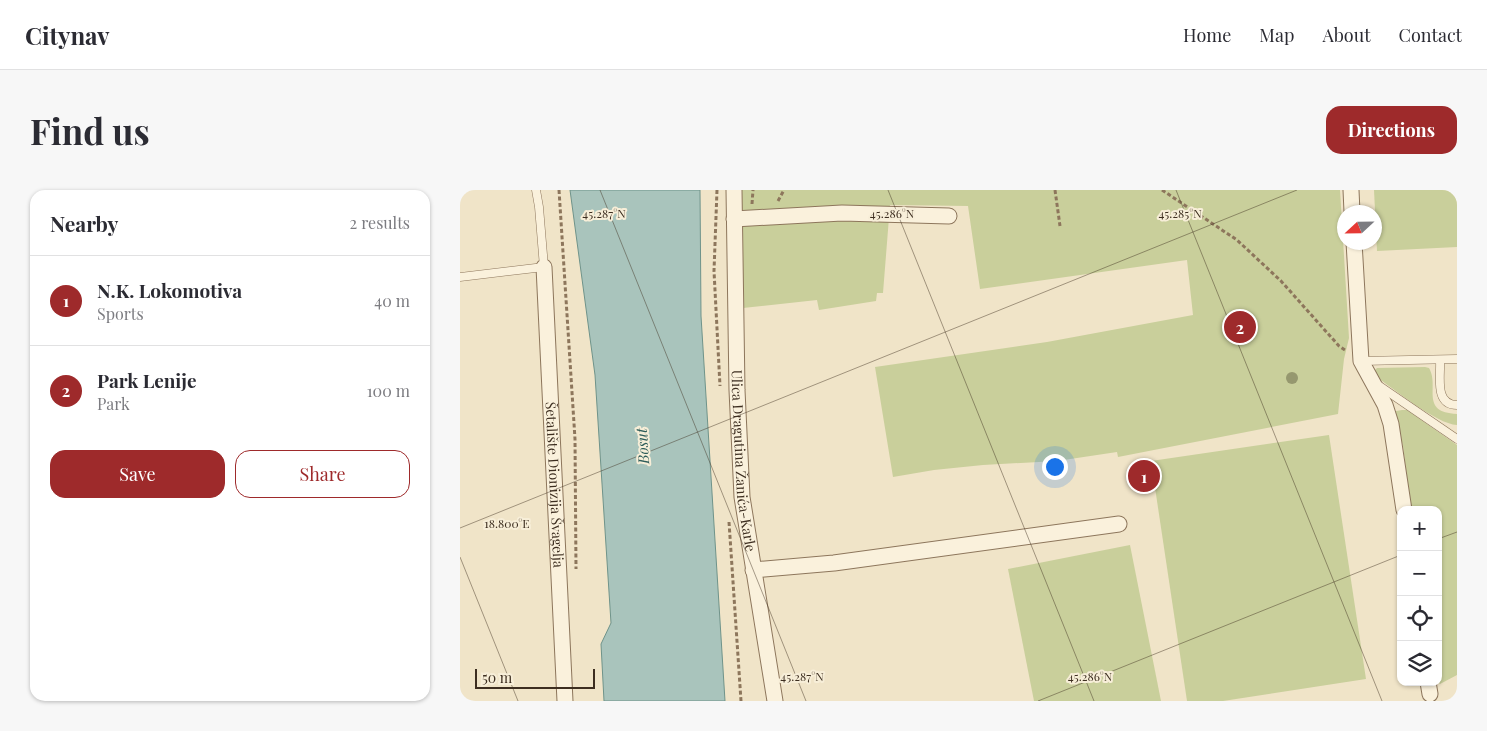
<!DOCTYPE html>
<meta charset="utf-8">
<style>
body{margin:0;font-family:"Playfair Display",serif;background:#f7f7f7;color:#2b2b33}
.controls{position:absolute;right:15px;bottom:15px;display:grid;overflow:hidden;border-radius:10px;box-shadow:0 1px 4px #0004}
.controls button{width:45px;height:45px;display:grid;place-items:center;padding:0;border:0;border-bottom:1px solid #e1e1e2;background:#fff;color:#2b2b33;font:25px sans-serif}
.compass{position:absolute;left:877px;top:15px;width:45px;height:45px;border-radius:50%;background:#fff;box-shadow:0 1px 4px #0004;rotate:248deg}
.scale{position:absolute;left:15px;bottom:12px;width:120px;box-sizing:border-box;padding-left:5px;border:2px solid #3d2e20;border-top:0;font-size:14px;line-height:18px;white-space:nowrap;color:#3d2e20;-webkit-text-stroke:4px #f7eed8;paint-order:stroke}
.you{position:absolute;left:594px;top:276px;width:18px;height:18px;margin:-12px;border:4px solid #fff;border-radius:50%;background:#1a73e8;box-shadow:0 0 0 8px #1a73e833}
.badge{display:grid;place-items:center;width:32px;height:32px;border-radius:50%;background:#9e2a2b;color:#fff;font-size:16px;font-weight:700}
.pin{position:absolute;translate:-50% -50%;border:2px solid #fff;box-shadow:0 1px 5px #0006}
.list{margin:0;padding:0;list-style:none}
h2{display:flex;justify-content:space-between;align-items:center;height:65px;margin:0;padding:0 20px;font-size:21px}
h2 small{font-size:16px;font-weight:400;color:#7c7c81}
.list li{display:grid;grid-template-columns:32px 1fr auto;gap:15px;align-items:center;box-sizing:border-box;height:90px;padding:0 20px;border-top:1px solid #e1e1e2}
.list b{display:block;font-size:19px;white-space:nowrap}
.list p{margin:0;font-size:16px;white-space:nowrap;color:#7c7c81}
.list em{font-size:16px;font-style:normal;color:#7c7c81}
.actions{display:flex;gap:10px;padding:15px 20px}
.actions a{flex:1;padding:11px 0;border:1px solid #9e2a2b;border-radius:15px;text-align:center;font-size:18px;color:#9e2a2b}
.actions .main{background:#9e2a2b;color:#fff}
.icon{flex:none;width:28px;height:28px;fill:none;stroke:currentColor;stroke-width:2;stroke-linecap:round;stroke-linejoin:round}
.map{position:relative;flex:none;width:997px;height:511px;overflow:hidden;border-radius:15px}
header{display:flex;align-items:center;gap:30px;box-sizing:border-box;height:70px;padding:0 25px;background:#fff;border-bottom:1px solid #e1e1e2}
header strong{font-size:24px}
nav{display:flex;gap:28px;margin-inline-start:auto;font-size:18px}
.intro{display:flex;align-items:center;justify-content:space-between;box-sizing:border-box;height:120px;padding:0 30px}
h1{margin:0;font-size:35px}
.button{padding:12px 22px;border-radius:15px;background:#9e2a2b;color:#fff;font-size:18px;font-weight:700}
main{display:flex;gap:30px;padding:0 30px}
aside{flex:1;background:#fff;border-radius:15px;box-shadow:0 1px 4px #0004}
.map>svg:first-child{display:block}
.green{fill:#c9cf9b}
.water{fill:#a9c4bc;stroke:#6f938a}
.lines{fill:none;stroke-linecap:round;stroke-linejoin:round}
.service-casing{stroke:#8d765c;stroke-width:9}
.minor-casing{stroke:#8d765c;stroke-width:17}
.path{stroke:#8d765c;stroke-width:3;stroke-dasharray:4 2.5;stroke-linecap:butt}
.service{stroke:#faf1dc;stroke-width:8}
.minor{stroke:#faf1dc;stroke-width:15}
.tree{fill:#96986f}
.ticks{fill:none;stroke:#3d2e20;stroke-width:1;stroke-opacity:0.45}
.labels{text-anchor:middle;stroke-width:4;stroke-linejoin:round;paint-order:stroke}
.street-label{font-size:14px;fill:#3d2e20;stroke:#f7eed8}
.water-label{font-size:15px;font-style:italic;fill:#2f5d5a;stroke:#f7eed8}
.ticks-label{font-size:12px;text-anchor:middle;fill:#3d2e20;stroke:#f7eed8;stroke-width:4;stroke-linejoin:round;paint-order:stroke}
</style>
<header>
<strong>Citynav</strong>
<nav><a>Home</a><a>Map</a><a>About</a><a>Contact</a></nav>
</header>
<div class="intro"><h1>Find us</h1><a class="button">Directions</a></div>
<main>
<aside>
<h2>Nearby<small>2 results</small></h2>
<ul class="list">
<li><span class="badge">1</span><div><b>N.K. Lokomotiva</b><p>Sports</p></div><em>40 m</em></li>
<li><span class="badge">2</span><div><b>Park Lenije</b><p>Park</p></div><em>100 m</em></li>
</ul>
<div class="actions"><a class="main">Save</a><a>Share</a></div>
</aside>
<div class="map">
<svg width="997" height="511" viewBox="0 0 997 511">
<rect width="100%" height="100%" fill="#f0e4c8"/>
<!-- green -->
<g class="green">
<polygon points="281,0 880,0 889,148 884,169 878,224 658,267 657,262 597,271 523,275 474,280 433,287 415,177 587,152 733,125 727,70 520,99 508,16 430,15 423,103 417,103 416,111 359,120 357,110 283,118"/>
<polygon points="914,0 997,0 997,57 917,61"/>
<path d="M965,177l4,1c11,19 -10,44 28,46v11c-21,-1 -64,-37 -82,-49l-1,-5 3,-3z"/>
<polygon points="942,220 947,220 997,255 997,485 980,494 978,492 978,320 951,320 943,256 935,225 936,221"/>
<polygon points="869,245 906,489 763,511 727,511 691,271"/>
<polygon points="670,355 701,511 574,511 548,379"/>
</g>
<!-- water -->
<polygon class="water" points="110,0 240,0 241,126 265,511 144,511 141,454 151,433 135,185"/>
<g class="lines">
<defs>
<g id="service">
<polyline points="0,87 84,77 79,17 76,0"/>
<polyline points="901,171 997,169"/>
<path d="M980,171c1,15 -6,44 17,44"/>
<polyline points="918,195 997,249"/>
</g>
<g id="minor">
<path id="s1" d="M274,0l3,200 5,107 33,204"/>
<polyline points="891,0 892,22"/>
<polyline points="274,29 382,23 489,26"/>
<polyline points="894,52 901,171 925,215 931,234 944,320"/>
<path id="s2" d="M84,77l21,434"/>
<polyline points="293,380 374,373 659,334"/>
<polyline points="968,492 970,504"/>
</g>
</defs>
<!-- service casing -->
<use href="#service" class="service-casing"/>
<!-- minor casing -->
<use href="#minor" class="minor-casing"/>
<!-- path -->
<g class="path">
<polyline points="99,0 115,249 116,379"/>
<polyline points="257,0 254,81 260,196"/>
<polyline points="595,0 600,36"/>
<polyline points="702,0 777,50 821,91 879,156 885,160"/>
<polyline points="318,11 324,0"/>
<polyline points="292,14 293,0"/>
<polyline points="269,332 281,511"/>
</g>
<!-- service -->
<use href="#service" class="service"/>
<!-- minor -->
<use href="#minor" class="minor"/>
</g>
<!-- trees -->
<circle class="tree" cx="832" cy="188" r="6"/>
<!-- ticks -->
<path class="ticks" d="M140,0l206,511M428,0l206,511M716,0l206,511M0,338l837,-338M978,349l19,-7M0,367l58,144M578,511l363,-146"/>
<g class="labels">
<!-- street labels -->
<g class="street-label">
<text dy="5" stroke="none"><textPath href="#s1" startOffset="271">Ulica Dragutina Žanića-Karle</textPath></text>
<text dy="5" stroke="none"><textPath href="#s2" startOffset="218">Šetalište Dionizija Švagelja</textPath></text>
</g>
<!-- water labels -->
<g class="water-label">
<text transform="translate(183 256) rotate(-94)" y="5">Bosut</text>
</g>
</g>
<g class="ticks-label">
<text x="144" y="28">45.287°N</text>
<text x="432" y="28">45.286°N</text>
<text x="720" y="28">45.285°N</text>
<text x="47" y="338">18.800°E</text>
<text x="342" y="491">45.287°N</text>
<text x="630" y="491">45.286°N</text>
</g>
</svg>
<div class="controls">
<button>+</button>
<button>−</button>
<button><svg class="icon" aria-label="locate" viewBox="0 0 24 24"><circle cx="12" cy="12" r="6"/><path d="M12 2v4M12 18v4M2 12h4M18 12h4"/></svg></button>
<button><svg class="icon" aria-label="layers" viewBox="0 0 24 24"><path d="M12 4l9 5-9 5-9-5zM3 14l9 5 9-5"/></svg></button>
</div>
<svg class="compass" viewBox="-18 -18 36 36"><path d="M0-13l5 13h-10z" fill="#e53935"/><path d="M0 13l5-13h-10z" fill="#7c7c81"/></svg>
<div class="scale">50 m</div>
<div class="you"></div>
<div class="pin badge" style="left:684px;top:286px">1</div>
<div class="pin badge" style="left:780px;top:137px">2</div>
</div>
</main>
